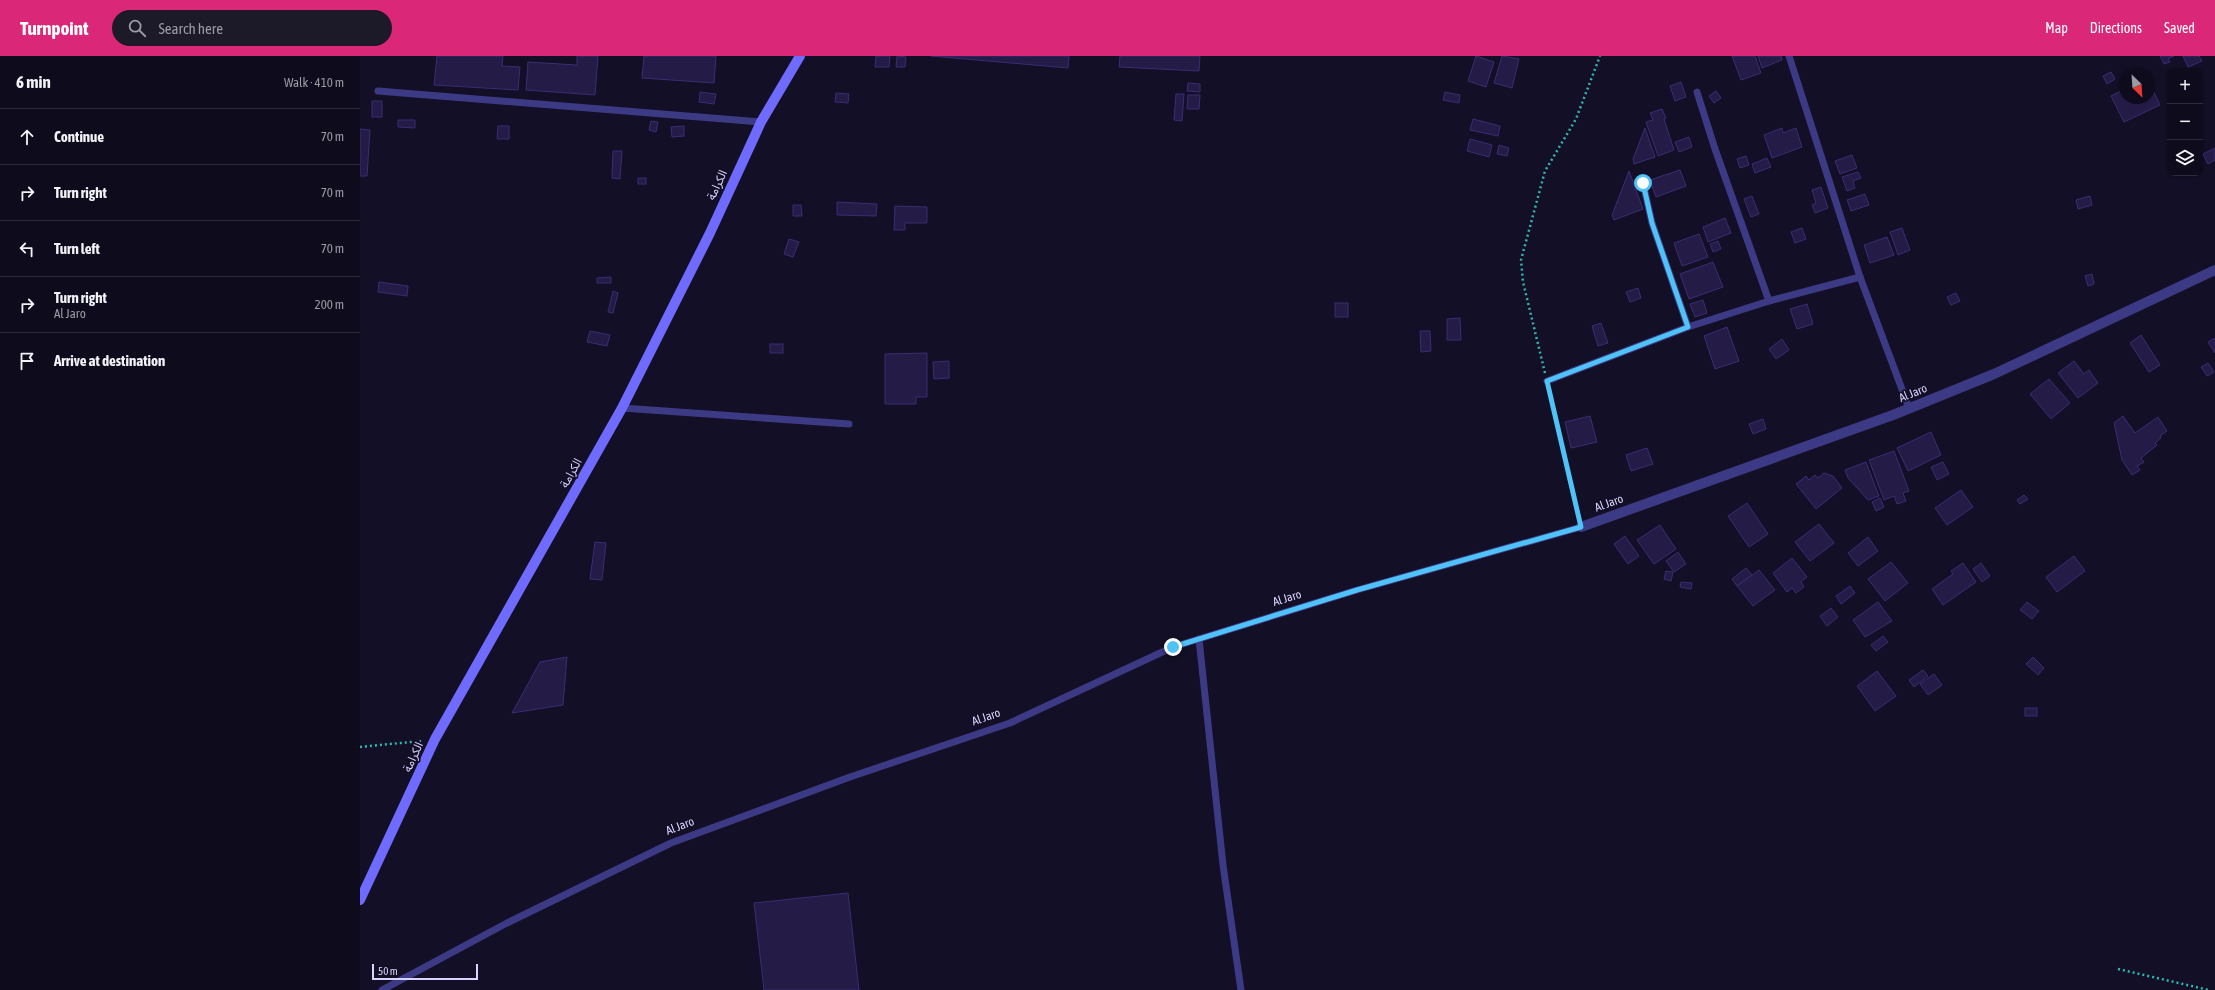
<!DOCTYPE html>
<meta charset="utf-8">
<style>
body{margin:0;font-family:"Asap Condensed","Noto Sans Arabic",sans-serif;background:#1c1929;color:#f1f3f6}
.controls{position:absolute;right:12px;top:12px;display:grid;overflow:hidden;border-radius:8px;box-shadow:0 1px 3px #0004}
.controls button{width:36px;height:36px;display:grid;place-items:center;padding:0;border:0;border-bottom:1px solid #2e2b3b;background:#0e0b1c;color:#f1f3f6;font:20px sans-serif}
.compass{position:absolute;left:1759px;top:12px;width:36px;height:36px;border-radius:50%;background:#0e0b1c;box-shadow:0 1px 3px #0004;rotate:155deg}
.scale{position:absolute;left:12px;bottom:10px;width:106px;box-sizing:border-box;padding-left:4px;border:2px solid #d9d4ff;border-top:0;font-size:11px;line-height:14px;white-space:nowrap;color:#d9d4ff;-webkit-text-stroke:3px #130f26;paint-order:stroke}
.stop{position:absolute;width:12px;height:12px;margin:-9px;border:3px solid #4fc3f7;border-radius:50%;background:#fff}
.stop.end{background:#4fc3f7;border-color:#fff;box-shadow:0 1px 4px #0008}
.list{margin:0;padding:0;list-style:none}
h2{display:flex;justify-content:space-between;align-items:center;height:52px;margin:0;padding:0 16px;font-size:17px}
h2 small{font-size:13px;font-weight:400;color:#9b9ba3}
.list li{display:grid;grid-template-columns:26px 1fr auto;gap:12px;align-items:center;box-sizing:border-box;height:56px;padding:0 16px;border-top:1px solid #2e2b3b}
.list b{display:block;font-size:15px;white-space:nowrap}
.list p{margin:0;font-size:13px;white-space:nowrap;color:#9b9ba3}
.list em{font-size:13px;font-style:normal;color:#9b9ba3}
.icon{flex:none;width:22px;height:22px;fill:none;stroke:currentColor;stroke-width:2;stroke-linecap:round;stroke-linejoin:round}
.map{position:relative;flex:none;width:1855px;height:934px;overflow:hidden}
header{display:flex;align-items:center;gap:24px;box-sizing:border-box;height:56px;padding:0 20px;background:#db2777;color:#fff}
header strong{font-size:19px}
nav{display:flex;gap:22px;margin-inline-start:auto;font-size:14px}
.search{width:280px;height:36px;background:#1c1929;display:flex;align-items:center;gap:10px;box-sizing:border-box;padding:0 14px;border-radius:22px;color:#9b9ba3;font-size:15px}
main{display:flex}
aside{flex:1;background:#0e0b1c}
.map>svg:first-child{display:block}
.building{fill:#241b47;stroke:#3b2d73}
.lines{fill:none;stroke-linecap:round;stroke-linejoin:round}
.path{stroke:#2fb8b0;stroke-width:2.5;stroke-dasharray:2 3;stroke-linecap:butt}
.service{stroke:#3d3a85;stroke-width:7}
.minor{stroke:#3d3a85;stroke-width:10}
.secondary{stroke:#6f6bff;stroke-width:10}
.route{stroke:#4fc3f7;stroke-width:5}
.labels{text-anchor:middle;stroke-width:3.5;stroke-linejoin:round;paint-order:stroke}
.street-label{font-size:12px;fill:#d9d4ff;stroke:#130f26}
</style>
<header>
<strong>Turnpoint</strong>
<div class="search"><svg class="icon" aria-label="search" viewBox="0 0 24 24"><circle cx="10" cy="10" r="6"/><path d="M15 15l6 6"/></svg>Search here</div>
<nav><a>Map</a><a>Directions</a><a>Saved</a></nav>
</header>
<main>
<aside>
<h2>6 min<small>Walk · 410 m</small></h2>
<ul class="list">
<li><svg class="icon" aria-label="ahead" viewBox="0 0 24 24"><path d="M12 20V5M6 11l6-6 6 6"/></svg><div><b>Continue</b></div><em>70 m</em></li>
<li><svg class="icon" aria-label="right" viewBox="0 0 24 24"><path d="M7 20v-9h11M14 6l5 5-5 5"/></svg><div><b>Turn right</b></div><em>70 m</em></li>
<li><svg class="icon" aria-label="left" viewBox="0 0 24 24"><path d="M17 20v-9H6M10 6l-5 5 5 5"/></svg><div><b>Turn left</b></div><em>70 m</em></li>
<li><svg class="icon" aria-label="right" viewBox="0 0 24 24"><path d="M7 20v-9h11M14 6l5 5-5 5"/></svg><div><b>Turn right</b><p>Al Jaro</p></div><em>200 m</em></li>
<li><svg class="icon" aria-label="arrive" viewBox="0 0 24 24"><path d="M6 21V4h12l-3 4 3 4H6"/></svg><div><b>Arrive at destination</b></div></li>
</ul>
</aside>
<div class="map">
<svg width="1855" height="934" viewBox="0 0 1855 934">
<rect width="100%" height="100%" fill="#130f26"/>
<!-- building -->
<g class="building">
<polygon points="77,0 143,0 142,10 160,11 158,34 74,29"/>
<polygon points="217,0 238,0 235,39 166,34 168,6 217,9"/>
<polygon points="284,0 356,0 354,27 282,22"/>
<polygon points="516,0 530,0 529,11 515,11"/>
<polygon points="537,0 546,1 545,11 536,11"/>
<polygon points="571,0 709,0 708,12"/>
<polygon points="760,0 840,0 839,15 759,11"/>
<polygon points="1116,0 1134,6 1126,31 1108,25"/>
<polygon points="1142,0 1159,3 1152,32 1134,27"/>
<polygon points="1372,0 1395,0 1401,17 1381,24"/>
<polygon points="1398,0 1421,0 1422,4 1402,12"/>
<polygon points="1800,0 1814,0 1808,3 1810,6 1804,8"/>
<polygon points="1823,0 1839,0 1842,5 1828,11"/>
<polygon points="1751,16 1755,23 1747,28 1743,20"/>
<polygon points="1321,26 1326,41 1315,45 1310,30"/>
<polygon points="1789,26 1800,49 1764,66 1751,40 1765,33 1765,42 1789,42"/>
<polygon points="828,27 840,28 840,36 827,35"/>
<polygon points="1356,35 1361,42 1354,47 1349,40"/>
<polygon points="340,36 356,38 354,48 339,46"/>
<polygon points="1085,36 1100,39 1099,47 1083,44"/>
<polygon points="476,37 489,38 488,47 475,46"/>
<polygon points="816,38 824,38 822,65 814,64"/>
<polygon points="828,39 840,39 839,53 827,53"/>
<rect x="12" y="45" width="10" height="16"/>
<polygon points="1302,53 1306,62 1304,63 1314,94 1298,100 1286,66 1293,64 1290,57"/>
<polygon points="1113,63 1140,70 1138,80 1110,74"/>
<polygon points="38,64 55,64 55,72 38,71"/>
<polygon points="291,65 298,66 296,76 289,74"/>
<polygon points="138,70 149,70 149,83 137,83"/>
<polygon points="324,70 324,80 312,81 311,71"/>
<polygon points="1285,72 1295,101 1274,108 1273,103"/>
<polygon points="1422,72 1423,77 1436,72 1442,91 1412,102 1404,79"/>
<polygon points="0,73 10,74 7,120 0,120"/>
<polygon points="1329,81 1332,91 1319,96 1315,86"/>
<polygon points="1110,83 1132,89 1129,101 1107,95"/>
<polygon points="1139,89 1149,92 1147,100 1137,98"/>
<polygon points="1855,92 1855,104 1848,108 1843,98"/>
<polygon points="253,95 262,95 260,123 252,122"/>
<polygon points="1492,99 1497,112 1480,118 1475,105"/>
<polygon points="1386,100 1389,109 1380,112 1377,103"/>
<polygon points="1407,102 1411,111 1395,117 1392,108"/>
<polygon points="1320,114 1326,130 1296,141 1290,124"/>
<polygon points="1269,115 1283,153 1254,164 1252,159"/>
<polygon points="1498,116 1501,122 1493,125 1495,132 1487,135 1482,121"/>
<rect x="278" y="122" width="8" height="6"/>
<polygon points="1461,131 1468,152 1455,157 1452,149 1456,147 1452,134"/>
<polygon points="1505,138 1509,149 1491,155 1487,144"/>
<polygon points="1392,140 1399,158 1391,161 1384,143"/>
<polygon points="1730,140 1732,149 1718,153 1716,144"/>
<polygon points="477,146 517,148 516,160 477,159"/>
<polygon points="433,149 441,149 442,160 433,160"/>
<polygon points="535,150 567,151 567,167 545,167 545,174 534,174"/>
<polygon points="1365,162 1371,177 1348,186 1343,171"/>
<polygon points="1442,172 1446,183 1435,187 1431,176"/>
<polygon points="1542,172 1550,194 1538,199 1530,176"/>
<polygon points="1339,178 1348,201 1322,210 1314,187"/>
<polygon points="1527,181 1534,199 1510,207 1504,189"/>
<polygon points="429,183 439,186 433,201 424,198"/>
<polygon points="1358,185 1361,193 1353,196 1350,188"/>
<polygon points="1353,206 1363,231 1329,243 1320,218"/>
<polygon points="1732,218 1734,228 1728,230 1725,220"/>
<polygon points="251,221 251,227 237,227 237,222"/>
<polygon points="19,226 48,230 47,240 18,236"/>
<polygon points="1278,232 1281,242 1270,246 1266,236"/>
<polygon points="253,235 258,237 253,257 248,256"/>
<polygon points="1596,237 1600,245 1591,249 1587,241"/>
<polygon points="1343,244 1347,257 1335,261 1330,248"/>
<rect x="975" y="247" width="13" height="14"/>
<polygon points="1447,248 1453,268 1437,273 1430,253"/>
<polygon points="1100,262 1101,284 1087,284 1087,263"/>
<polygon points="1241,267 1248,287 1238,290 1232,270"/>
<polygon points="1367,271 1379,305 1355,313 1344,280"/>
<polygon points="230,275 250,279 247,290 227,286"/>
<polygon points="1060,275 1070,275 1071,295 1061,296"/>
<polygon points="1781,279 1800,309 1789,316 1770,287"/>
<polygon points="1855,282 1855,297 1848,286"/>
<polygon points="1422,283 1429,294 1416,303 1409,293"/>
<rect x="410" y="288" width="13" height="9"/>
<polygon points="567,297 567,341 556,341 556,348 525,348 525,298"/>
<polygon points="589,305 589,322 574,323 573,306"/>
<polygon points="1714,305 1724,318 1729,314 1738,327 1718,342 1698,317"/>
<polygon points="1848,307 1854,316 1847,320 1841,311"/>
<polygon points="1689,323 1710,347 1691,363 1670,338"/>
<polygon points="1230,360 1237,386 1211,392 1205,366"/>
<polygon points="1763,360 1775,377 1798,361 1807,375 1800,380 1801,382 1795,387 1797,389 1781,402 1784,406 1777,410 1780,414 1772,419 1762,404 1754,367"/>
<polygon points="1403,363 1406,373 1393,378 1389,368"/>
<polygon points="1571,376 1581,399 1548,415 1537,392"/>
<polygon points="1287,392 1293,408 1271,415 1266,399"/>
<polygon points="1534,395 1549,435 1543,437 1546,445 1537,448 1534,440 1524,444 1509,404"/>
<polygon points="1506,406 1519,440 1508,444 1488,422 1485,414"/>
<polygon points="1583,406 1589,418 1577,424 1571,411"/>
<polygon points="1464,417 1473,420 1482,432 1456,453 1436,428 1446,420 1449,424 1455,419 1458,422"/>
<polygon points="1601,434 1613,451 1587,469 1575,452"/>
<polygon points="1664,439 1668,443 1660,448 1657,444"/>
<polygon points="1520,442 1524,451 1516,455 1512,446"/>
<polygon points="1387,447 1408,478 1389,491 1368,460"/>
<polygon points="1459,468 1474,487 1450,505 1435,486"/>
<polygon points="1300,469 1316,493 1294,508 1277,484"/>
<polygon points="1265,480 1279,500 1268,508 1254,488"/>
<polygon points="1508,481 1518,495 1498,510 1488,497"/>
<polygon points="235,486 246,487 242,524 230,523"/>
<polygon points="1318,496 1326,508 1314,516 1306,505"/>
<polygon points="1714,500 1725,515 1697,536 1686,521"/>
<polygon points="1432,502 1447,521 1441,526 1444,531 1436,537 1432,532 1427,536 1413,517"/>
<polygon points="1531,506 1548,527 1525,545 1508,523"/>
<polygon points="1603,507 1616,526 1583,549 1572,533 1593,518 1591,515"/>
<polygon points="1621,507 1630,520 1622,526 1613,513"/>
<polygon points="1386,512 1392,519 1377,530 1372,523"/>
<polygon points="1399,514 1415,534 1393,550 1377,530"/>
<polygon points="1306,515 1313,516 1311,525 1304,523"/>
<polygon points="1321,526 1332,527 1331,533 1320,531"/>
<polygon points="1490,530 1495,537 1481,548 1476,540"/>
<polygon points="1518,546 1532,565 1505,581 1493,564"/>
<polygon points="1667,546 1679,555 1672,563 1660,554"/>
<polygon points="1471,552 1478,561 1467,570 1460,560"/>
<polygon points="1523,580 1528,586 1516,595 1511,589"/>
<polygon points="207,601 203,649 152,657 180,606"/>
<polygon points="1673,601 1684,612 1678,619 1666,608"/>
<polygon points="1563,614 1568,620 1554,631 1549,624"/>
<polygon points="1517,615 1536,640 1515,655 1497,630"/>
<polygon points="1574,618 1582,629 1568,639 1560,628"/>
<rect x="1665" y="652" width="12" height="8"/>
<polygon points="488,837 499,934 404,934 394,847"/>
</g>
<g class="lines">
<!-- path -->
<g class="path">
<polyline points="1185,317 1163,226 1161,204 1185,115 1216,63 1240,0"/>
<polyline points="1189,333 1219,461"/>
<polyline points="0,691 61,685"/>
<polyline points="1758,913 1849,934"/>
</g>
<!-- service -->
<g class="service">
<polyline points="1429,0 1500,221 1549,352"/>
<polyline points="18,35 401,66"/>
<polyline points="1337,36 1355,93 1409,245"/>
<polyline points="1283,127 1292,167 1328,271"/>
<polyline points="1187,325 1328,271 1409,245 1500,221"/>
<polyline points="262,352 489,368"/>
<polyline points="839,583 863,809 881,934"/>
<polyline points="22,934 147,867 311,787 490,721 650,667 813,591 997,534 1221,471"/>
</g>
<!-- minor -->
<polyline class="minor" points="1221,471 1533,359 1634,318 1855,214"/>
<!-- secondary -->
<polyline class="secondary" points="0,844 75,683 262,352 350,177 401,66 440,0"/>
</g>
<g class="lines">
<!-- route -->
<polyline class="route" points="813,591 997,534 1221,471 1187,325 1328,271 1292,167 1283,127"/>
</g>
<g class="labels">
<!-- street labels -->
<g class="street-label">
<text transform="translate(357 129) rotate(-65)" y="4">الكرامة</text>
<text transform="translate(1553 337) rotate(-22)" y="4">Al Jaro</text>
<text transform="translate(211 417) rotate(-61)" y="4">الكرامة</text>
<text transform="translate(1249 447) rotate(-20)" y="4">Al Jaro</text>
<text transform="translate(927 542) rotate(-17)" y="4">Al Jaro</text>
<text transform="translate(626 661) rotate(-19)" y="4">Al Jaro</text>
<text transform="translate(53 701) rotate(-65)" y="4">الكرامة</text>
<text transform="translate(320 770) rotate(-21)" y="4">Al Jaro</text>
</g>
</g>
</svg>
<div class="controls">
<button>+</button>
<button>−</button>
<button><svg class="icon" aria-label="layers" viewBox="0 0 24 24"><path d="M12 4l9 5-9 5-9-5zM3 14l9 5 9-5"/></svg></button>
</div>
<svg class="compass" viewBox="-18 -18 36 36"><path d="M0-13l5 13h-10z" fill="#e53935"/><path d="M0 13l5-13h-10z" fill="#9b9ba3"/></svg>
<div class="scale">50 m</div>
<div class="stop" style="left:1283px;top:127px"></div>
<div class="stop end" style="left:813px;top:591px"></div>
</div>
</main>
